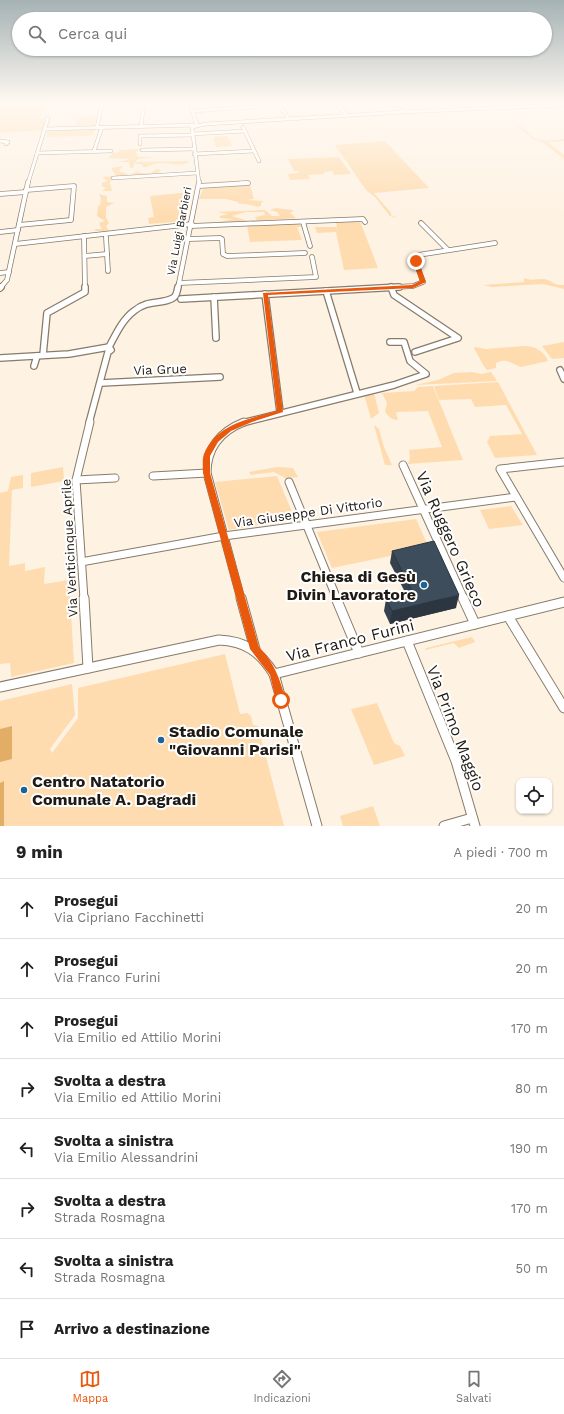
<!DOCTYPE html>
<html lang="it">
<meta charset="utf-8">
<style>
body{margin:0;font-family:"Work Sans",sans-serif;background:#f6f6f6;color:#222}
.controls{position:absolute;right:12px;bottom:12px;display:grid;overflow:hidden;border-radius:8px;box-shadow:0 1px 3px #0004}
.controls button{width:36px;height:36px;display:grid;place-items:center;padding:0;border:0;border-bottom:1px solid #e0e0e0;background:#fff;color:#222;font:20px sans-serif}
.stop{position:absolute;width:12px;height:12px;margin:-9px;border:3px solid #ea580c;border-radius:50%;background:#fff}
.stop.end{background:#ea580c;border-color:#fff;box-shadow:0 1px 4px #0008}
.list{margin:0;padding:0;list-style:none}
h2{display:flex;justify-content:space-between;align-items:center;height:52px;margin:0;padding:0 16px;font-size:17px}
h2 small{font-size:13px;font-weight:400;color:#767676}
.list li{display:grid;grid-template-columns:26px 1fr auto;gap:12px;align-items:center;box-sizing:border-box;height:60px;padding:0 16px;border-top:1px solid #e0e0e0}
.list b{display:block;font-size:15px;white-space:nowrap}
.list p{margin:0;font-size:13px;white-space:nowrap;color:#767676}
.list em{font-size:13px;font-style:normal;color:#767676}
.icon{flex:none;width:22px;height:22px;fill:none;stroke:currentColor;stroke-width:2;stroke-linecap:round;stroke-linejoin:round}
.map{position:relative;flex:none;width:564px;height:826px;overflow:hidden}
.search{position:absolute;background:#fff;box-shadow:0 1px 3px #0004;left:12px;right:12px;top:12px;height:44px;display:flex;align-items:center;gap:10px;box-sizing:border-box;padding:0 14px;border-radius:22px;color:#767676;font-size:15px}
.sheet{height:532px;background:#fff}
nav{display:flex;justify-content:space-around;align-items:center;box-sizing:border-box;height:56px;border-top:1px solid #e0e0e0;background:#fff;font-size:11px;color:#767676}
nav a{display:grid;justify-items:center;gap:2px}
nav .on{color:#ea580c}
.map>svg:first-child{display:block}
.green{fill:#fedcb0}
.water{fill:#e2ae66}
.lines{fill:none;stroke-linecap:round;stroke-linejoin:round}
.street-far4-casing{stroke:#887b6a;stroke-width:4}
.street-far3-casing{stroke:#887b6a;stroke-width:5.5}
.street-far2-casing{stroke:#887b6a;stroke-width:8}
.street-far1-casing{stroke:#887b6a;stroke-width:9}
.street-casing{stroke:#887b6a;stroke-width:11}
.street-far4{stroke:#fff;stroke-width:3}
.street-far3{stroke:#fff;stroke-width:4}
.street-far2{stroke:#fff;stroke-width:5.5}
.street-far1{stroke:#fff;stroke-width:7}
.street{stroke:#fff;stroke-width:9}
.wall{fill:#35424e}
.shaded-wall{fill:#2b3640}
.building{fill:#3e4d5b;stroke:#2b3640}
.route{fill:#ea580c}
.poi-dot{fill:#1b6296;stroke:#fff;stroke-width:1.5}
.labels{text-anchor:middle;stroke-width:4;stroke-linejoin:round;paint-order:stroke}
.far-street-label{font-size:11px;fill:#1f1a13;stroke:#fff}
.street-label{font-size:13px;fill:#1f1a13;stroke:#fff}
.near-street-label{font-size:16px;fill:#1f1a13;stroke:#fff}
.near-poi-label{font-size:16px;font-weight:bold;fill:#1f1a13;stroke:#fff;text-anchor:start}
</style>
<div class="map">
<svg width="564" height="826" viewBox="0 0 564 826">
<rect width="100%" height="100%" fill="#fef2e3"/>
<!-- green -->
<g class="green">
<polygon points="6,102 46,102 40,118 51,118 49,129 95,129 93,135 87,136 47,137 47,130 0,133 0,104"/>
<polygon points="79,117 96,117 94,126 75,127"/>
<path d="M516,125c8,2 10,6 16,11 10,7 21,4 32,3v2l-16,1 16,13v4l-23,-18 -8,-2z"/>
<polygon points="227,136 232,146 216,147 213,137"/>
<polygon points="385,141 429,188 374,193 391,213 391,215 397,218 390,216 375,197 366,190 335,145"/>
<path d="M143,149l-7,3 2,5h18l-18,2 -3,3 55,-1c-7,7 -22,1 -30,2 -7,0 -12,5 -18,4l1,-2 -8,-2 -2,5h-3l-1,-6h-11l13,-3 -23,-1 5,-5 7,-1 -2,-2z"/>
<polygon points="339,157 351,174 334,175 332,171 324,172 324,174 308,175 310,179 290,180 288,174 299,173 298,171 294,171 288,159"/>
<polygon points="123,166 119,171 130,175 138,171 140,173 151,173 156,169 162,170 157,173 171,173 113,178 110,182 112,191 102,191 106,188 102,186 102,183 108,181 102,177 116,176 111,168"/>
<path d="M250,184l4,15 -10,1 20,1 -3,2v3c-5,2 -13,-3 -22,-2l-1,-2 -12,-3h-27l4,-11h9v-2z"/>
<polygon points="191,192 185,221 149,224 148,218 154,217 150,196"/>
<polygon points="99,194 107,196 107,202 114,203 106,207 106,218 109,223 106,226 109,231 94,231 96,229 102,229 99,223 105,221 97,216 98,206 100,205 101,199"/>
<polygon points="275,208 292,210 294,211 290,213 296,218 257,221 255,217 265,215 264,212 246,212 232,216 248,221 221,222 218,222 233,219 220,218 220,216 228,214 217,212 265,210 272,216 280,216 277,212 270,210"/>
<polygon points="360,221 378,268 344,270 336,232 317,233 315,227 337,227 336,222"/>
<polygon points="300,223 301,227 297,227 302,240 250,242 247,225"/>
<path d="M524,278c7,3 12,1 19,1 8,0 10,7 21,6v4l-21,-5 -51,3 -9,-2 41,-3z"/>
<polygon points="564,342 564,358 552,359 542,346"/>
<path d="M524,346c11,0 20,5 24,15l-27,6c-10,-3 -14,-10 -25,-4v5l-9,2c-6,-6 -8,-15 -13,-21l1,-2 11,2z"/>
<polygon points="472,372 481,374 491,372 497,381 415,385 438,380 454,373"/>
<polygon points="498,382 537,455 495,458 487,442 490,436 522,434 506,405 475,407 471,399 439,400 434,386"/>
<path d="M433,386l30,74 -55,4 2,-6 -1,-8 33,-3 -14,-36 -30,1 -2,1 2,7c-6,0 -11,-4 -13,-9l2,-8 -5,-10 32,-2 4,-4z"/>
<polygon points="374,393 379,413 371,419 364,394"/>
<polygon points="374,425 379,429 384,447 392,465 385,465"/>
<polygon points="63,467 64,481 31,487 31,473"/>
<polygon points="277,467 293,468 298,477 285,478 274,472 251,475 249,472"/>
<polygon points="23,475 23,488 12,490 9,566 25,563 25,571 45,567 44,584 69,580 74,663 11,677 10,663 0,664 0,493 8,491 11,477"/>
<polygon points="277,476 295,519 229,530 215,482"/>
<polygon points="511,506 523,525 489,529 480,510"/>
<polygon points="416,519 429,548 332,568 317,532"/>
<polygon points="472,637 475,642 459,648 454,643 425,650 426,648"/>
<polygon points="225,654 240,714 247,713 251,716 253,725 258,726 284,826 0,826 0,701 72,684 75,715 50,749 52,753 78,718 78,688"/>
<polygon points="377,703 394,743 400,746 405,756 374,765 351,709"/>
<polygon points="373,806 380,826 343,826 340,816"/>
</g>
<!-- water -->
<g class="water">
<polygon points="12,726 12,759 0,762 0,729"/>
<polygon points="4,781 4,826 0,826 0,783"/>
</g>
<g class="lines">
<defs>
<g id="street-far4">
<polyline points="189,102 197,125"/>
<polyline points="277,102 289,119"/>
<polyline points="392,102 403,112"/>
<polyline points="338,105 346,115"/>
<polyline points="192,111 255,107"/>
<polyline points="141,126 143,111"/>
<polyline points="243,127 259,161"/>
<polyline points="97,128 102,102"/>
<polyline points="44,129 197,125"/>
<polyline points="192,134 245,131"/>
<polyline points="0,141 8,142 6,144"/>
<polyline points="140,144 140,136 192,135"/>
<polyline points="142,150 194,149"/>
<polyline points="94,151 102,127"/>
<polyline points="37,153 111,151"/>
<polyline points="194,154 254,151"/>
<polyline points="113,178 197,173"/>
<polyline points="28,183 48,118"/>
<polyline points="199,183 192,127 206,124 403,112 564,105"/>
<polyline points="241,183 248,183"/>
</g>
<g id="street-far3">
<polyline points="199,186 248,183"/>
<polyline points="0,194 26,192"/>
<polyline points="303,222 310,246"/>
<polyline points="421,223 448,250"/>
<polyline points="19,225 71,220 74,186 26,190"/>
<polyline points="191,226 363,219 365,222"/>
<polyline points="0,232 18,230"/>
<polyline points="84,236 85,288"/>
<polyline points="106,237 108,271"/>
<polyline points="189,239 220,238 222,239 223,254 227,256 305,253"/>
<polyline points="15,244 192,224"/>
<polyline points="85,256 107,254"/>
<polyline points="0,273 9,272"/>
<polyline points="179,283 316,277 312,257"/>
<polyline points="0,288 7,280 28,182"/>
<polyline points="178,288 199,182"/>
<polyline points="381,288 413,286 423,282 415,259 418,255 495,243"/>
</g>
<g id="street-far2">
<polyline points="391,287 394,295 458,338 415,352"/>
<polyline points="0,288 1,287"/>
<polyline points="326,291 357,393"/>
<polyline points="265,294 280,412"/>
<polyline points="214,297 216,338"/>
<polyline points="181,299 399,287"/>
<polyline points="43,355 47,313 85,292 85,287"/>
<polyline points="0,358 69,354 109,347"/>
<polyline points="34,366 37,356"/>
<polyline points="560,370 564,379"/>
<polyline points="101,383 220,377"/>
<path d="M89,423l19,-71 3,-2 -2,-3c7,-13 13,-27 25,-36 14,-12 27,-6 39,-13 4,-2 4,-7 5,-11"/>
<polyline points="242,423 394,385 426,374 410,361 404,342 390,342"/>
</g>
<g id="street-far1">
<polyline points="564,462 500,469 564,578"/>
<polyline points="403,465 464,599"/>
<polyline points="153,476 207,473"/>
<polyline points="76,480 115,478"/>
<polyline points="289,482 337,599"/>
<polyline points="81,562 224,536 516,497"/>
<polyline points="84,599 76,480 90,422"/>
<path d="M241,599l-34,-126c0,-26 14,-42 37,-51"/>
</g>
<g id="street">
<polyline points="84,598 88,668"/>
<polyline points="241,598 255,649"/>
<polyline points="336,598 359,653"/>
<polyline points="463,598 475,624"/>
<polyline points="508,616 564,708"/>
<polyline points="407,641 456,761 475,826"/>
<polyline points="274,674 317,826"/>
<path d="M0,687l219,-47c27,1 41,12 55,34l290,-72"/>
<polyline points="444,826 472,818"/>
</g>
</defs>
<!-- street-far4 casing -->
<use href="#street-far4" class="street-far4-casing"/>
<!-- street-far3 casing -->
<use href="#street-far3" class="street-far3-casing"/>
<!-- street-far2 casing -->
<use href="#street-far2" class="street-far2-casing"/>
<!-- street-far1 casing -->
<use href="#street-far1" class="street-far1-casing"/>
<!-- street casing -->
<use href="#street" class="street-casing"/>
<!-- street-far4 -->
<use href="#street-far4" class="street-far4"/>
<!-- street-far3 -->
<use href="#street-far3" class="street-far3"/>
<!-- street-far2 -->
<use href="#street-far2" class="street-far2"/>
<!-- street-far1 -->
<use href="#street-far1" class="street-far1"/>
<!-- street -->
<use href="#street" class="street"/>
</g>
<!-- wall -->
<polygon class="wall" points="392,551 456,608 390,624 384,611 386,599 406,594 390,563"/>
<!-- shaded-wall -->
<polygon class="shaded-wall" points="459,595 456,608 390,624 392,611"/>
<!-- building -->
<polygon class="building" points="434,541 459,595 392,611 386,599 413,593 392,551"/>
<!-- sky -->
<linearGradient id="sky" x2="0" y2="1"><stop stop-color="#a5b2b4"/><stop offset="0.47" stop-color="#fff9f2"/><stop offset="1" stop-color="#fff9f2" stop-opacity="0"/></linearGradient>
<rect width="564" height="218" fill="url(#sky)"/>
<!-- route -->
<path class="route" d="M416,260l2,1 8,21 -13,6 -145,7 15,117 -31,10 -21,9 -13,11 -8,14v17l49,174c16,17 20,30 27,53l-5,4 -5,-4 -6,-25 -20,-26 -47,-176c0,-6 -1,-14 1,-19 12,-30 45,-35 73,-43l-14,-118 149,-8 8,-4 -7,-20z"/>
<!-- markers -->
<g class="poi-dot">
<circle cx="424" cy="585" r="4"/>
<circle cx="161" cy="740" r="4"/>
<circle cx="24" cy="790" r="4"/>
</g>
<g class="labels">
<!-- far-street labels -->
<g class="far-street-label">
<text transform="translate(179 231) rotate(-79)" y="4">Via Luigi Barbieri</text>
</g>
<!-- street labels -->
<g class="street-label">
<text transform="translate(160 369) rotate(-2)" y="5">Via Grue</text>
<text transform="translate(308 512) rotate(-8)" y="5">Via Giuseppe Di Vittorio</text>
<text transform="translate(69 548) rotate(-93)" y="5">Via Venticinque Aprile</text>
</g>
<!-- near-street labels -->
<g class="near-street-label">
<text transform="translate(451 539) rotate(66)" y="6">Via Ruggero Grieco</text>
<text transform="translate(350 640) rotate(-14)" y="6">Via Franco Furini</text>
<text transform="translate(456 728) rotate(69)" y="6">Via Primo Maggio</text>
</g>
<!-- near-poi labels -->
<g class="near-poi-label">
<text x="416" y="582" text-anchor="end">Chiesa di Gesù<tspan x="416" dy="18">Divin Lavoratore</tspan></text>
<text x="169" y="737">Stadio Comunale<tspan x="169" dy="18">"Giovanni Parisi"</tspan></text>
<text x="32" y="787">Centro Natatorio<tspan x="32" dy="18">Comunale A. Dagradi</tspan></text>
</g>
</g>
</svg>
<div class="controls">
<button><svg class="icon" aria-label="locate" viewBox="0 0 24 24"><circle cx="12" cy="12" r="6"/><path d="M12 2v4M12 18v4M2 12h4M18 12h4"/></svg></button>
</div>
<div class="stop" style="left:281px;top:700px"></div>
<div class="stop end" style="left:416px;top:261px"></div>
<div class="search"><svg class="icon" aria-label="search" viewBox="0 0 24 24"><circle cx="10" cy="10" r="6"/><path d="M15 15l6 6"/></svg>Cerca qui</div>
</div>
<section class="sheet">
<h2>9 min<small>A piedi · 700 m</small></h2>
<ul class="list">
<li><svg class="icon" aria-label="ahead" viewBox="0 0 24 24"><path d="M12 20V5M6 11l6-6 6 6"/></svg><div><b>Prosegui</b><p>Via Cipriano Facchinetti</p></div><em>20 m</em></li>
<li><svg class="icon" aria-label="ahead" viewBox="0 0 24 24"><path d="M12 20V5M6 11l6-6 6 6"/></svg><div><b>Prosegui</b><p>Via Franco Furini</p></div><em>20 m</em></li>
<li><svg class="icon" aria-label="ahead" viewBox="0 0 24 24"><path d="M12 20V5M6 11l6-6 6 6"/></svg><div><b>Prosegui</b><p>Via Emilio ed Attilio Morini</p></div><em>170 m</em></li>
<li><svg class="icon" aria-label="right" viewBox="0 0 24 24"><path d="M7 20v-9h11M14 6l5 5-5 5"/></svg><div><b>Svolta a destra</b><p>Via Emilio ed Attilio Morini</p></div><em>80 m</em></li>
<li><svg class="icon" aria-label="left" viewBox="0 0 24 24"><path d="M17 20v-9H6M10 6l-5 5 5 5"/></svg><div><b>Svolta a sinistra</b><p>Via Emilio Alessandrini</p></div><em>190 m</em></li>
<li><svg class="icon" aria-label="right" viewBox="0 0 24 24"><path d="M7 20v-9h11M14 6l5 5-5 5"/></svg><div><b>Svolta a destra</b><p>Strada Rosmagna</p></div><em>170 m</em></li>
<li><svg class="icon" aria-label="left" viewBox="0 0 24 24"><path d="M17 20v-9H6M10 6l-5 5 5 5"/></svg><div><b>Svolta a sinistra</b><p>Strada Rosmagna</p></div><em>50 m</em></li>
<li><svg class="icon" aria-label="arrive" viewBox="0 0 24 24"><path d="M6 21V4h12l-3 4 3 4H6"/></svg><div><b>Arrivo a destinazione</b></div></li>
</ul>
</section>
<nav>
<a class="on"><svg class="icon" aria-label="map" viewBox="0 0 24 24"><path d="M3 6l6-2 6 2 6-2v14l-6 2-6-2-6 2zM9 4v14M15 6v14"/></svg>Mappa</a>
<a><svg class="icon" aria-label="directions" viewBox="0 0 24 24"><path d="M12 3l9 9-9 9-9-9zM9 14v-3h6M13 9l2 2-2 2"/></svg>Indicazioni</a>
<a><svg class="icon" aria-label="saved" viewBox="0 0 24 24"><path d="M7 4h10v16l-5-4-5 4z"/></svg>Salvati</a>
</nav>
